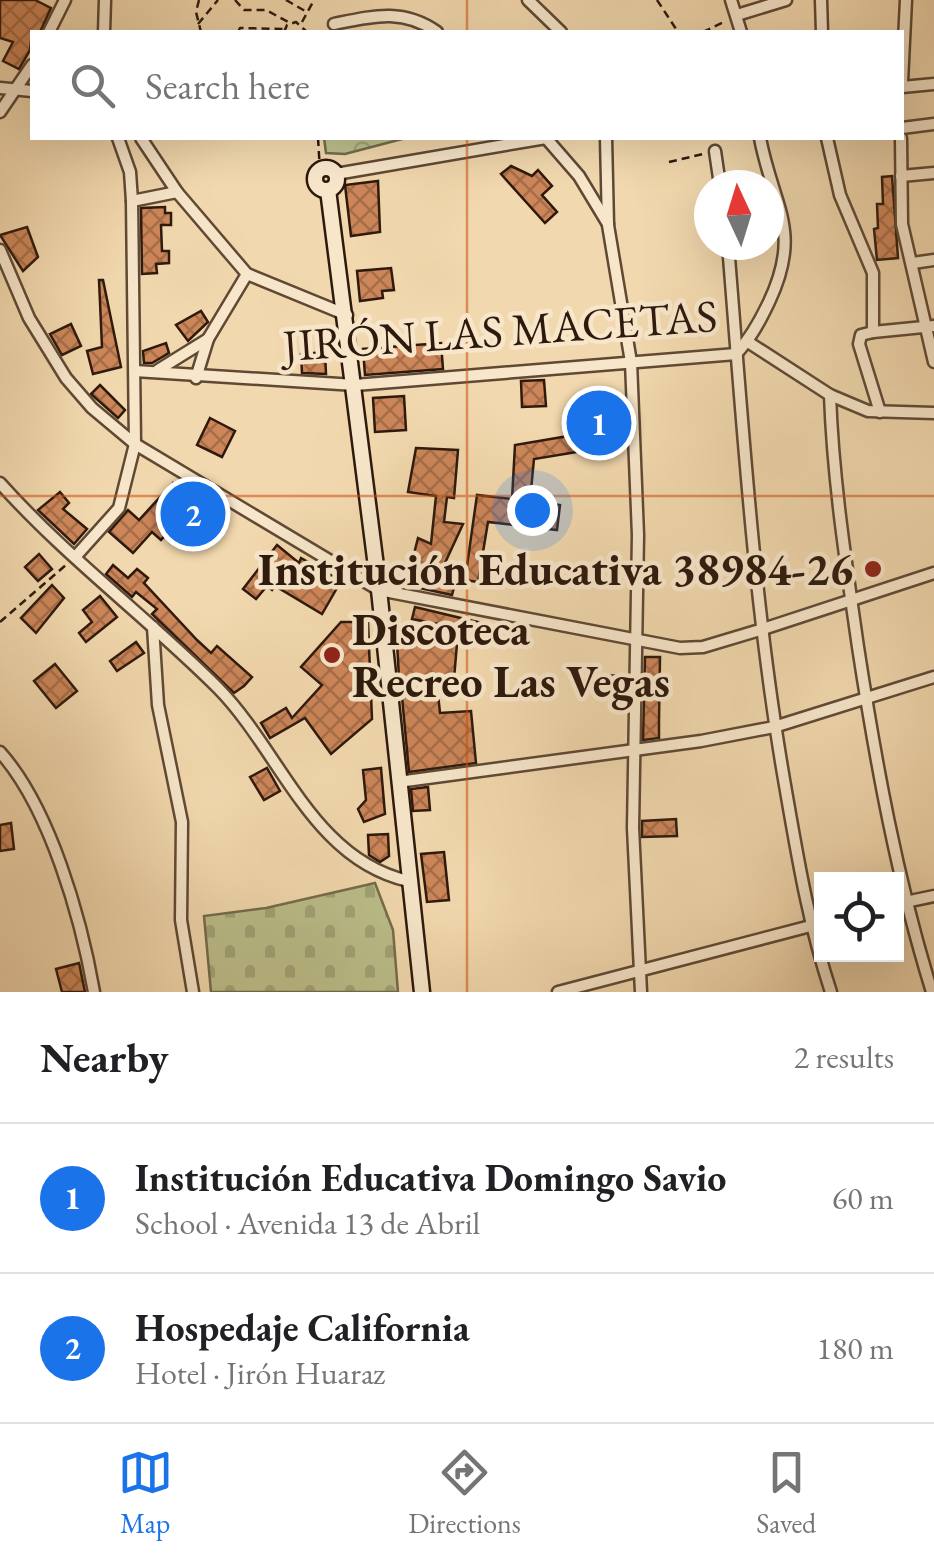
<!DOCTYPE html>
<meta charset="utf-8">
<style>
body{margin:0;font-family:"EB Garamond",serif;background:#f2f2f2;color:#202124}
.controls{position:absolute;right:30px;bottom:30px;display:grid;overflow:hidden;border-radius:0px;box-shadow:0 10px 40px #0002}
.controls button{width:90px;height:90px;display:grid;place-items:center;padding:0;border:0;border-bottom:2px solid #e0e0e0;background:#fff;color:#202124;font:50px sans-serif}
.compass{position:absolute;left:694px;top:170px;width:90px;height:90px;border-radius:50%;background:#fff;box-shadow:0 10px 40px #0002;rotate:356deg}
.you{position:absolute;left:532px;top:510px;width:35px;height:35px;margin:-25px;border:8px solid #fff;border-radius:50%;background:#1a73e8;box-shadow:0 0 0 15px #1a73e833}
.badge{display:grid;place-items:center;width:65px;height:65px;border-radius:50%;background:#1a73e8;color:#fff;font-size:32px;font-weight:700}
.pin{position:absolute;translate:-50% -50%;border:5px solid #fff;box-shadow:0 2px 10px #0006}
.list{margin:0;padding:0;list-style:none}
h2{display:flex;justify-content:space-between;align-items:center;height:130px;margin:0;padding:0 40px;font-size:42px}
h2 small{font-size:32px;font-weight:400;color:#757577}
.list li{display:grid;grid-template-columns:65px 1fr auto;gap:30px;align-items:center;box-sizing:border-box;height:150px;padding:0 40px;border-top:2px solid #e0e0e0}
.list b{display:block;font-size:38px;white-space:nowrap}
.list p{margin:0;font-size:32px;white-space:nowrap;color:#757577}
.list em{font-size:32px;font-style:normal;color:#757577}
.icon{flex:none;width:55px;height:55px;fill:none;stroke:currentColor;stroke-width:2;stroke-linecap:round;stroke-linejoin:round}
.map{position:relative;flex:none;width:934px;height:992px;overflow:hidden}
.search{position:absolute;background:#fff;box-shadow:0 10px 40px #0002;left:30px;right:30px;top:30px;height:110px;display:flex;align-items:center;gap:25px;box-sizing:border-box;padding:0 35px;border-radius:0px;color:#757577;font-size:38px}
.sheet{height:430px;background:#fff}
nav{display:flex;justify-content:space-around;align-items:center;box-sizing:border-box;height:140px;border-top:2px solid #e0e0e0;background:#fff;font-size:28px;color:#757577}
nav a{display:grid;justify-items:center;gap:5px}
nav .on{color:#1a73e8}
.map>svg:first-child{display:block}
.forest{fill:url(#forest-crowns);stroke:#746c4c;stroke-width:2.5}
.cemetery{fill:url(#cemetery-stones);stroke:#746c4c;stroke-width:2.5}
.building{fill:url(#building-cross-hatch);stroke:#2e190d;stroke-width:2.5}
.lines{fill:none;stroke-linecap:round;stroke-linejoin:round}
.street-casing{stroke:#5f4935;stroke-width:15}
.secondary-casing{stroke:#2e190d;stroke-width:19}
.path{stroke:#2e190d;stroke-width:2.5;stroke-dasharray:8 5;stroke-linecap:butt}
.street{stroke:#f7e6ca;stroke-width:10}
.secondary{stroke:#f7e6ca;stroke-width:14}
.grid{fill:none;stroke:#cc4f0c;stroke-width:2.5;stroke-opacity:0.55}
.poi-dot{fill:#8f2418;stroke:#f7e6ca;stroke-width:4}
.labels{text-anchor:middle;stroke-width:9;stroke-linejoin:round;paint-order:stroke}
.street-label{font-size:45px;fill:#2e190d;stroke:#f7e6ca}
.poi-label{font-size:45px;font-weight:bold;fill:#2e190d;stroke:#f7e6ca;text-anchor:end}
</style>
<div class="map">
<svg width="934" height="992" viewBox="0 0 934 992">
<defs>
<pattern id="forest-crowns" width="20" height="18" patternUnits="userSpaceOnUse" patternTransform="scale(2.5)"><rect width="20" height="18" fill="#bbbe8a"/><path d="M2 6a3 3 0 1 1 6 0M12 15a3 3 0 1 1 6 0" fill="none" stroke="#a1a376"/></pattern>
<pattern id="cemetery-stones" width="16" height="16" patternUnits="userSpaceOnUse" patternTransform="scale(2.5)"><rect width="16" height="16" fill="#bbbe8a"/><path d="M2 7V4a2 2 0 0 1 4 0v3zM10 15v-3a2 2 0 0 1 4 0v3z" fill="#a1a376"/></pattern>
<pattern id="building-cross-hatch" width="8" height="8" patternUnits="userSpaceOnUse" patternTransform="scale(2.5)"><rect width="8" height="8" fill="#cc8659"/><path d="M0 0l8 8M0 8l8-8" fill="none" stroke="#a66d48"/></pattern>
</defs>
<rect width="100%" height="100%" fill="#f2d8ae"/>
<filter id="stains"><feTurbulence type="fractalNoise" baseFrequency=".002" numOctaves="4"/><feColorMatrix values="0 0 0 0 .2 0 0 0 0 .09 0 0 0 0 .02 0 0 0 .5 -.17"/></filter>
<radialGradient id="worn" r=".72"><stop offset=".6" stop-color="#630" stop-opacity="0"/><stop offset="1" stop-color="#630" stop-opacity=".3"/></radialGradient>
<!-- forest -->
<polygon class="forest" points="324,138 406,138 345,154 326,153"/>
<!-- cemetery -->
<polygon class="cemetery" points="375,883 393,930 398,992 211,992 204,916 266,908"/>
<!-- building -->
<g class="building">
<polygon points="0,0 35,0 51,8 40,32 32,32 30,50 19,69 3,61 13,42 0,38"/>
<polygon points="511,166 532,176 538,170 552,186 542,195 557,212 545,223 501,174"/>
<polygon points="892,176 898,258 877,260 874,229 878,228 877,204 883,204 882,177"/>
<polygon points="378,181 380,232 351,236 345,185"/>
<polygon points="165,207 165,213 171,213 171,225 161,225 162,251 169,251 169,263 156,264 157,273 142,274 141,208"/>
<polygon points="27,227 38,257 23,271 0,235"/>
<polygon points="391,268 394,290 382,291 383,298 360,301 357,271"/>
<polygon points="99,280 103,280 121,367 93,374 87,351 102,347"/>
<polygon points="201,311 208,322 188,341 176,325"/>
<polygon points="71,324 81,346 62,355 50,334"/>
<polygon points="166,343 169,353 152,363 144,363 143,351"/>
<polygon points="441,343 443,369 365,375 363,349"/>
<polygon points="325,352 326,374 302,373 301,354"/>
<polygon points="544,380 546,406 522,407 521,381"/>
<polygon points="100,385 125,410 118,418 91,394"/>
<polygon points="404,396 406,430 375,432 373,398"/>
<polygon points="620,415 621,433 581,436 579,418"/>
<polygon points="210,418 235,431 222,457 197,445"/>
<polygon points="580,434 583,451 534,459 530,501 560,505 557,530 488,522 478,582 465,580 477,495 512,499 515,445"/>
<polygon points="416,448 458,450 454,498 447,497 444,522 463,524 438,578 455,583 452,595 406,585 418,538 431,544 436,496 408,492"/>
<polygon points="173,483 195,502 161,540 152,532 133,553 109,532 128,510 139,520"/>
<polygon points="60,492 69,503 63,509 87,529 74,544 38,510"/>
<polygon points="277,545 299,563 301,558 341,581 322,614 275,586 272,590 267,586 256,599 243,589"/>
<polygon points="39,554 52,569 38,581 25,567"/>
<polygon points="113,565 128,578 137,569 148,578 144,583 197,640 211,653 217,646 252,677 244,686 234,693 152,614 157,609 136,592 132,597 106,574"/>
<polygon points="52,585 64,598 36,633 21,618"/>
<polygon points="100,596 117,617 86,642 79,633 92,622 83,610"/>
<polygon points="415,607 490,625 488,635 458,632 454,679 399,678 397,642 439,643 443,625 412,619"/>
<polygon points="341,622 368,622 372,719 331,754 305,718 270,738 261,723 286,708 292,718 322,685 301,667"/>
<polygon points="136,642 144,653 117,671 110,661"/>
<polygon points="645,657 660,657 659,721 659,738 643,740"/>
<polygon points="55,664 77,691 56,708 34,681"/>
<polygon points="625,675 626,690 605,692 604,676"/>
<polygon points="438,694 440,713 471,711 476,763 409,772 402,697"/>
<polygon points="267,768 280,791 264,800 250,777"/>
<polygon points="381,768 385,814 364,822 358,809 366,800 363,770"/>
<polygon points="428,787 430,810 413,811 411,789"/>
<polygon points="676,819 677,836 642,837 642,821"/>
<polygon points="11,823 14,849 0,851 0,825"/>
<polygon points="388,834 389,856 380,862 369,855 368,835"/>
<polygon points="444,852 449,900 427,902 421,854"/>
<polygon points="79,963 85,992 62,992 56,969"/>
</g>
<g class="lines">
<defs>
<g id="street">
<polyline points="528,0 561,32"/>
<polyline points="731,0 741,32"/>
<polyline points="821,0 822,32"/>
<polyline points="737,15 786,0"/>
<path d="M334,24c39,-8 69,-16 103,8"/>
<polyline points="49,32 65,0"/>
<polyline points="104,32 105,0"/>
<polyline points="902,82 906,0"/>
<polyline points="902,87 934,84"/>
<polyline points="0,88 32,91"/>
<polyline points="0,112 32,65"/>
<polyline points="902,128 934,124"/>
<polyline points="141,138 177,192"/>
<polyline points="546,138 579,176 608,224"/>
<polyline points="606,138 608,225 631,362 638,535 633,828 641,992"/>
<polyline points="827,138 840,195 873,273 873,332 861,335 859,344 880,412"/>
<polyline points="901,138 902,224 934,362"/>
<polyline points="715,151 720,185"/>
<polyline points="336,174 546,138"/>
<polyline points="901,176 934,173"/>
<polyline points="132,201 177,192 247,274 347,315"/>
<path d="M728,245c15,183 26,365 58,546 12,69 23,135 45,201"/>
<polyline points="0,250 29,318 66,378 92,408 135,444 379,590 680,648 703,647 763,629 934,573"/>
<polyline points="913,263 934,260"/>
<polyline points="873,332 934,326"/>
<polyline points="748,342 830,395 868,411 934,413"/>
<polyline points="158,370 208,339"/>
<path d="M135,371l220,14 381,-31c15,-16 24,-33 33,-52 34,-72 4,-95 -9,-164"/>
<polyline points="196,378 208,339 247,274"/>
<path d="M830,395c3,85 16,168 28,252 18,117 39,232 74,345"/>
<path d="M0,483c66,74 148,135 218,205 63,64 94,171 190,193"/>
<polyline points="76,556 119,508 135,444 132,201 130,172 118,138"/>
<polyline points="153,627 158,705 182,822 181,920 193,992"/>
<path d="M0,752c50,56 81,166 94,240"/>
<polyline points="398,782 701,741 774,727 934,677"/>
<polyline points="896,904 934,896"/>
<polyline points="558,992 822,923"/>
</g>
<g id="secondary">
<circle cx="326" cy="179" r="11"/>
<polyline points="328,190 379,590 422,992"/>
</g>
</defs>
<!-- street casing -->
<use href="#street" class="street-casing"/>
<!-- secondary casing -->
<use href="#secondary" class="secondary-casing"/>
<!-- path -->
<g class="path">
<polyline points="199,0 196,12 201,32"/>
<polyline points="235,0 244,10 266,10 290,23"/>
<polyline points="286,0 305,11"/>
<polyline points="657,0 678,32"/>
<polyline points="302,22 314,0"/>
<polyline points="198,24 218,0"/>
<polyline points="238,32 240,28 284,29"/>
<polyline points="284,32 287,25 296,22 307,32"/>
<polyline points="703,32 724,22"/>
<polyline points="318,138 320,171"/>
<polyline points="669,162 703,154"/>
<polyline points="0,622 67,564"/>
</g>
<!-- street -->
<use href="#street" class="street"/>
<!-- secondary -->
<use href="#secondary" class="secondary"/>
</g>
<!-- grid -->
<path class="grid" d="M467,0v32M467,138v854M0,496h934"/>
<!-- markers -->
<g class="poi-dot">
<circle cx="873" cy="569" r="10"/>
<circle cx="332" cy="655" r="10"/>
</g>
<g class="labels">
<!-- street labels -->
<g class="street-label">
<text transform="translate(500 330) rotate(-4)" y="16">JIRÓN LAS MACETAS</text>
</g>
<!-- poi labels -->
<g class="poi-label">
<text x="853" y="585">Institución Educativa 38984-26</text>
<text x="352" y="645" text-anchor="start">Discoteca<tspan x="352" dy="52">Recreo Las Vegas</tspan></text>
</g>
</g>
<rect width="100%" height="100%" filter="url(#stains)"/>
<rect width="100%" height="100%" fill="url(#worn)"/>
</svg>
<div class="controls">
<button><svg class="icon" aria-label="locate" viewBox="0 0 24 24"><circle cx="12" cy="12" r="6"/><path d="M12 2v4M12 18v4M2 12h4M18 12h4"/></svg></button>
</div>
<svg class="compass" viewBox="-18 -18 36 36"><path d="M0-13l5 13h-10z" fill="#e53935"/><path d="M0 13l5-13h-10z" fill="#757577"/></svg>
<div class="you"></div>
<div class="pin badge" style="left:599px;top:423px">1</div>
<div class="pin badge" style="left:193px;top:514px">2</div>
<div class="search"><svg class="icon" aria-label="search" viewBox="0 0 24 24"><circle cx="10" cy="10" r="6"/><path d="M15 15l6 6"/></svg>Search here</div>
</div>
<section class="sheet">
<h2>Nearby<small>2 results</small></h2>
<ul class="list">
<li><span class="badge">1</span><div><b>Institución Educativa Domingo Savio</b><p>School · Avenida 13 de Abril</p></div><em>60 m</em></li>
<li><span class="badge">2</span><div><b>Hospedaje California</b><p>Hotel · Jirón Huaraz</p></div><em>180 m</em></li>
</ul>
</section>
<nav>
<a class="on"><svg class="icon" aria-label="map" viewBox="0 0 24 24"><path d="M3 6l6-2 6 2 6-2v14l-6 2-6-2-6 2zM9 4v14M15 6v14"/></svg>Map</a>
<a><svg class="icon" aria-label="directions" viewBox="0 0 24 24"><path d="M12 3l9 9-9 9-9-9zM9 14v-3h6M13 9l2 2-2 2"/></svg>Directions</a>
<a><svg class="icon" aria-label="saved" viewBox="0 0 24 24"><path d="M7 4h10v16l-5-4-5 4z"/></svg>Saved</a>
</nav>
